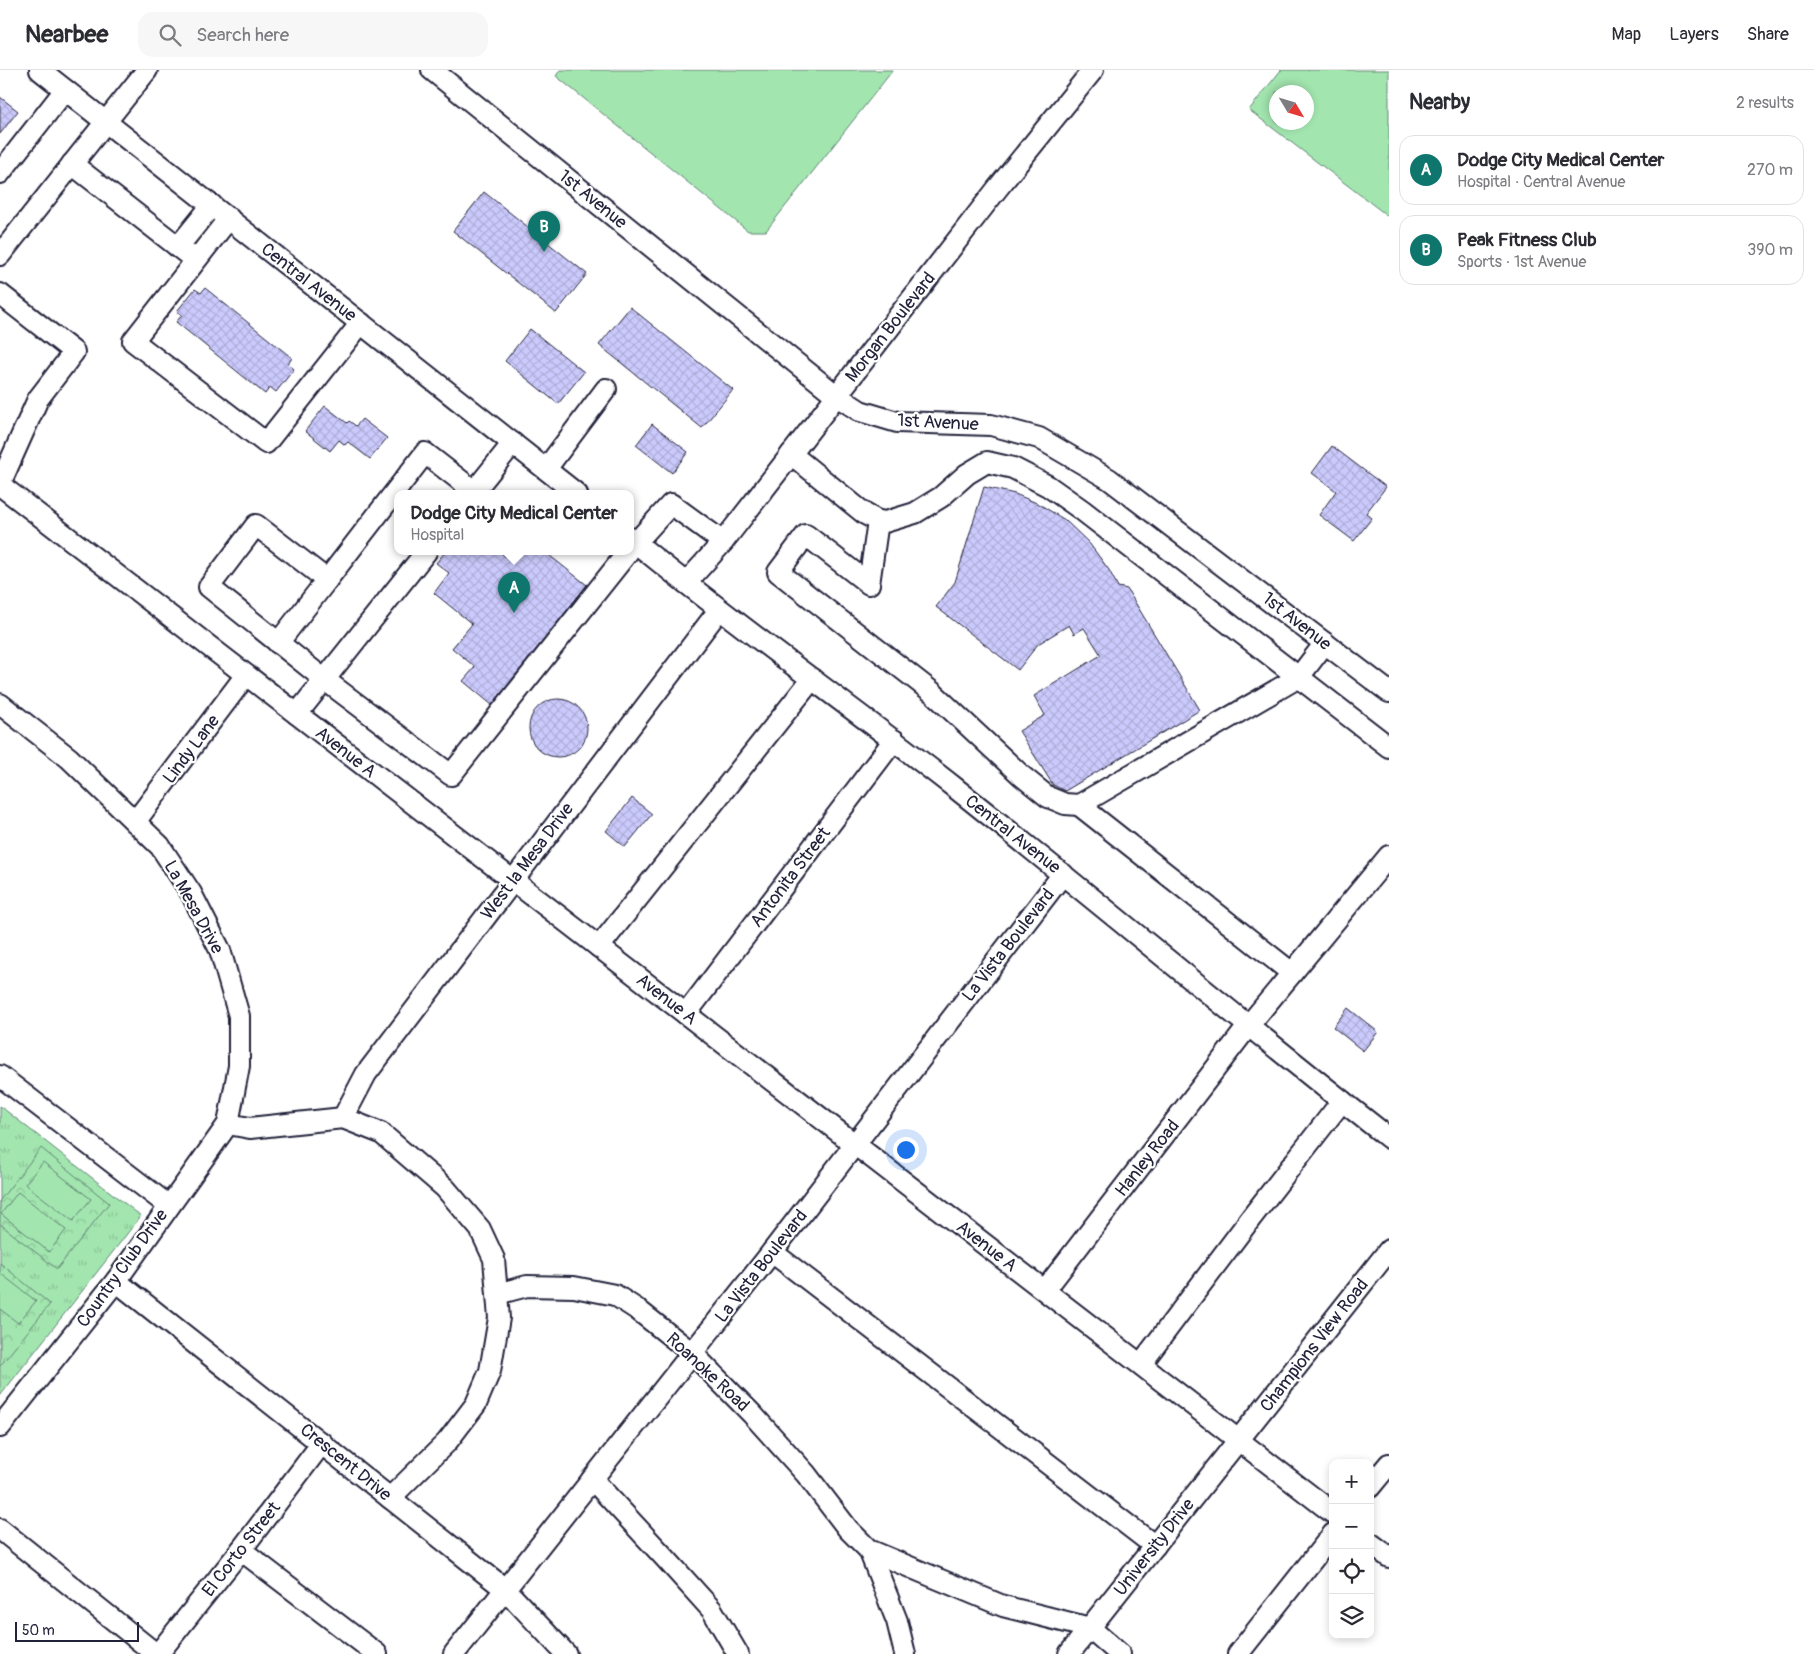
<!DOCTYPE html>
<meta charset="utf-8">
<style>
body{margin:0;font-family:Pangolin,sans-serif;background:#f7f7f7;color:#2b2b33}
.controls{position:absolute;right:15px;bottom:15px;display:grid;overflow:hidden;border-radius:10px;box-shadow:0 2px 8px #0003}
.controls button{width:45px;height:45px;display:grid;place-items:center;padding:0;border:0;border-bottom:1px solid #e1e1e2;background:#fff;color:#2b2b33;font:25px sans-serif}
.compass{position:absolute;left:1269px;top:15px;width:45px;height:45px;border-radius:50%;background:#fff;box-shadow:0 2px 8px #0003;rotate:128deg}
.scale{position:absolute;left:15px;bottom:12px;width:124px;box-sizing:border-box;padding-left:5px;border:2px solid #22223b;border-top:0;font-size:14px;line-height:18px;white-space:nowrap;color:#22223b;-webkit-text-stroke:4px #fff;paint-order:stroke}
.you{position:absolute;left:905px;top:1079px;width:18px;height:18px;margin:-12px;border:4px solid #fff;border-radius:50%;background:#1a73e8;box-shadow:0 0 0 8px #1a73e833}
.badge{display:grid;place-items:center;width:32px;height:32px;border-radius:50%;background:#0f766e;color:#fff;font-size:16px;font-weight:700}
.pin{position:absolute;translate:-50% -41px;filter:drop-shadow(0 1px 2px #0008)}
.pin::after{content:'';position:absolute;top:26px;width:18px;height:15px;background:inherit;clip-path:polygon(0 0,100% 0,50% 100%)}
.popup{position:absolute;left:394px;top:420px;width:240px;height:65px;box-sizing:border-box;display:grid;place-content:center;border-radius:10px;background:#fff;filter:drop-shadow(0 1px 4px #0005);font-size:16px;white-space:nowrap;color:#7c7c81}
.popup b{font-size:19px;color:#2b2b33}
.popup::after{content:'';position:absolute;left:50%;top:100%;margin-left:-10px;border:10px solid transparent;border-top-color:#fff}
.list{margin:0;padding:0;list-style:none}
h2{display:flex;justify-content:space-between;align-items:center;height:65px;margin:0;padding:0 20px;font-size:21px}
h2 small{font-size:16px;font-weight:400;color:#7c7c81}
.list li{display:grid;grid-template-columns:32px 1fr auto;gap:15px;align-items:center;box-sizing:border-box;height:70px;margin:0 10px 10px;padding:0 10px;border:1px solid #e1e1e2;border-radius:15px}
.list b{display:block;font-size:19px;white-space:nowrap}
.list p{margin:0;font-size:16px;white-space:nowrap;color:#7c7c81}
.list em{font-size:16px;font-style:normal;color:#7c7c81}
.icon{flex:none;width:28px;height:28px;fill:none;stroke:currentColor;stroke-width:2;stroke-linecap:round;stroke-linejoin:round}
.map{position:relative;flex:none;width:1389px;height:1584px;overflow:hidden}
header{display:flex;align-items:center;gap:30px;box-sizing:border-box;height:70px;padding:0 25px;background:#fff;border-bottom:1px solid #e1e1e2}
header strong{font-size:24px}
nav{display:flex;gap:28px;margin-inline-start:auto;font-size:18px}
.search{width:350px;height:45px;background:#f7f7f7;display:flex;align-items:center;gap:12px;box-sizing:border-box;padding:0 18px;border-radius:15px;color:#7c7c81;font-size:19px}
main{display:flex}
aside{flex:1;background:#fff}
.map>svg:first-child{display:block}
.grass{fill:url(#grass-tufts);stroke:#628475}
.park{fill:url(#park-crowns);stroke:#628475}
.pitch{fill:#a2e5af;stroke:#628475;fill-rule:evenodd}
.building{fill:url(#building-cross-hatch);stroke:#22223b}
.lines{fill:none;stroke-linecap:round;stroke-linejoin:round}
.minor-casing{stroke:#22223b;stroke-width:24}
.minor{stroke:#fff;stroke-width:20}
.labels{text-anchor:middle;stroke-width:4.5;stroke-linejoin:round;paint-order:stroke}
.street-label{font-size:18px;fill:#22223b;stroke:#fff}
</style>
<header>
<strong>Nearbee</strong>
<div class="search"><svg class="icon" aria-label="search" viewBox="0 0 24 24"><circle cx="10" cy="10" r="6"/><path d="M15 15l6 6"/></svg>Search here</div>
<nav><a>Map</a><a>Layers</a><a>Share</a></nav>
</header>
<main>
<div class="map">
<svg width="1389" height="1584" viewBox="0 0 1389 1584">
<defs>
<pattern id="grass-tufts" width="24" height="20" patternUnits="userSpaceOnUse" patternTransform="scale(1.25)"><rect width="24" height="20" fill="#a2e5af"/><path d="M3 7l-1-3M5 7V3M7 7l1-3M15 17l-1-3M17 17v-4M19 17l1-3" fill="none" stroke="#8bc497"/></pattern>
<pattern id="park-crowns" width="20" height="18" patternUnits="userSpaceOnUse" patternTransform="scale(1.25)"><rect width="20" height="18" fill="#a2e5af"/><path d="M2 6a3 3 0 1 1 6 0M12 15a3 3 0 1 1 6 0" fill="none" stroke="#8bc497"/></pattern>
<pattern id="building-cross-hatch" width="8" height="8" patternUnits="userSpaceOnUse" patternTransform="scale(1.25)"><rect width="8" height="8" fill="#cbcafc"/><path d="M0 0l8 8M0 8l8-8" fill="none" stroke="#aeadd9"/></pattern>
</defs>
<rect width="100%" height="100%" fill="#fff"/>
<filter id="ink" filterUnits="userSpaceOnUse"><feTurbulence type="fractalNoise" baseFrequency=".02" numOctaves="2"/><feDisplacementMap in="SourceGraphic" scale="10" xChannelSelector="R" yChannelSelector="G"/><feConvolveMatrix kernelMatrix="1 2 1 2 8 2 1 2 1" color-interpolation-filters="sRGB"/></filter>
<g filter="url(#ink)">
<!-- grass -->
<polygon class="grass" points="0,1036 141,1146 0,1326"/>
<!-- park -->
<g class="park">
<polygon points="41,1078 109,1133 57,1199 0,1154 0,1130"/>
<polygon points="0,1193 50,1234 0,1296"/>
</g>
<!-- pitch -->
<g class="pitch">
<polygon points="560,0 893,0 766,161 748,161 556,6"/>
<path d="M1281,0h108v147l-140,-107zM1306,22v30h-30v-30z"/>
<polygon points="43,1092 91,1129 73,1151 25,1114"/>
<polygon points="18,1122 66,1160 49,1182 1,1144"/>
<polygon points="0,1203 36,1231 18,1253 0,1239"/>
</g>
<!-- building -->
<g class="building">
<polygon points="0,27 18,41 0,64"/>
<polygon points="484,122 587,204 556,243 453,161"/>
<polygon points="205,218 292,288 288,294 294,299 276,322 270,317 265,324 176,252 182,245 177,241 195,219 201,223"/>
<polygon points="630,237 733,320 702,358 599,275"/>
<polygon points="530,259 584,302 558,334 505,291"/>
<polygon points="325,336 347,353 349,351 356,356 362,349 387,368 370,389 348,372 345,375 339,370 330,381 305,361"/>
<polygon points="652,354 688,382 672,403 636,375"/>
<polygon points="1332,376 1386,417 1366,443 1372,448 1354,471 1319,445 1336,421 1312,403"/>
<polygon points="984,417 1015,424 1039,434 1065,450 1089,473 1109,500 1118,517 1127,519 1200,640 1065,721 1053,715 1019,661 1045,645 1034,626 1101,585 1084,558 1074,564 1069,555 1038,574 1018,600 936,537 955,512"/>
<polygon points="445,482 500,482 510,490 517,482 545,482 587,515 492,635 463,611 475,597 452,578 472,554 434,523 449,503 436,493"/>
<circle cx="558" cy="658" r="29"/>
<polygon points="632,728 652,744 625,777 606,761"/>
<polygon points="1348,938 1378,962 1363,981 1333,957"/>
</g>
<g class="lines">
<defs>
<g id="minor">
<polyline points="40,0 577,424"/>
<polyline points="432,0 837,326 860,341 897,352 991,355 1039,368 1109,409 1389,622"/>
<polyline points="72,94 195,190"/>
<polyline points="0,103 65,20"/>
<polyline points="229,148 133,271 266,373 361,253"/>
<polyline points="178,177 212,135"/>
<polyline points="0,185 147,0"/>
<polyline points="0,224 74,282 38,329 0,414"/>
<polyline points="791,384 865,444 878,451 885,452 915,443 941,427 967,404 987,392 1013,398 1048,416 1082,440 1389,677"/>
<polyline points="546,399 606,319"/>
<polyline points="0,415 1333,1443"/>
<polyline points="474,421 425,383 327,510 256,455 209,517 325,610 451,705 628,482"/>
<polyline points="472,424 513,373"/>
<polyline points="878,451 869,514 806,465 778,502 932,622 1022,706 1048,727 1065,734 1079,735"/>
<path d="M630,468c105,87 217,165 324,249 146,116 288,236 435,351"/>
<polyline points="630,479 671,434 723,472"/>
<polyline points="686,513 723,472 997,119 1093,0"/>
<polyline points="278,573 327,510"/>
<polyline points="0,634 69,688 160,776 191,823 220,880 239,946 239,996 228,1054 116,1211 0,1357"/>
<polyline points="297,644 426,482"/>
<polyline points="135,752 246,605"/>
<polyline points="599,877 812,609"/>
<polyline points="1292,903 1079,735 1299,607 1325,573"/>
<polyline points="686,944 894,670"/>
<polyline points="0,1006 169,1136"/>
<polyline points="343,1048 366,1004 719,540"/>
<polyline points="343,1048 381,1063 445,1118 480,1159 494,1189 499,1248 490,1301 476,1334 447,1372 390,1428"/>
<polyline points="228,1054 250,1058 343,1048"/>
<polyline points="772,1182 1155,1476"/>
<polyline points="116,1211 505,1519 566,1584"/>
<polyline points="1045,1220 1249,955 1389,786"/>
<polyline points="497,1224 527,1216 574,1217 615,1225 638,1240 692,1283 752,1344 806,1404 848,1459 869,1480 897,1551 905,1584"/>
<polyline points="1141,1294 1251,1148 1342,1031"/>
<polyline points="592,1409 667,1490 712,1540 738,1584"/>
<polyline points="1370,1417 1389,1394"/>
<polyline points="0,1459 156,1584"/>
<polyline points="1370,1473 1389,1487"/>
<polyline points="241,1480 377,1584"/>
<polyline points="869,1480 1003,1536 1090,1558 1120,1584"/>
<polyline points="158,1584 241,1480 322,1373"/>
<polyline points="454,1584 772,1182 1063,804"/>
<polyline points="1069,1584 1389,1180"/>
<polyline points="1238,1584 1333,1464"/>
</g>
</defs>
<!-- minor casing -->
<use href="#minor" class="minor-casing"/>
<!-- minor -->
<use href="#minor" class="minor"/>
</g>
</g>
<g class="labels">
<!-- street labels -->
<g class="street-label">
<text transform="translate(593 129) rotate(39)" y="6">1st Avenue</text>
<text transform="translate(309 212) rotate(38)" y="6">Central Avenue</text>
<text transform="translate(890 257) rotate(-52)" y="6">Morgan Boulevard</text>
<text transform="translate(938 352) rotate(3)" y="6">1st Avenue</text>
<text transform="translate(1297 551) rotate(38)" y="6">1st Avenue</text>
<text transform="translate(191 679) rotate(-53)" y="6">Lindy Lane</text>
<text transform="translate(346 682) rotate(38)" y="6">Avenue A</text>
<text transform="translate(1013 764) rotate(38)" y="6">Central Avenue</text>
<text transform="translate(527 791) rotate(-53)" y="6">West la Mesa Drive</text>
<text transform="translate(790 807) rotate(-53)" y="6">Antonita Street</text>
<text transform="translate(194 837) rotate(61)" y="6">La Mesa Drive</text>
<text transform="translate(1008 875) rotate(-52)" y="6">La Vista Boulevard</text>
<text transform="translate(667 929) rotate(38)" y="6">Avenue A</text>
<text transform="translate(1147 1088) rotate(-52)" y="6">Hanley Road</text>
<text transform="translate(987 1176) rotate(38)" y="6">Avenue A</text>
<text transform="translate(761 1196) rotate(-52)" y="6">La Vista Boulevard</text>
<text transform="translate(122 1198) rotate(-54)" y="6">Country Club Drive</text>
<text transform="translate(1314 1275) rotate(-52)" y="6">Champions View Road</text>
<text transform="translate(708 1302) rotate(43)" y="6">Roanoke Road</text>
<text transform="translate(346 1392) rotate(39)" y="6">Crescent Drive</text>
<text transform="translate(1154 1477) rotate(-52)" y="6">University Drive</text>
<text transform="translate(241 1479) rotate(-52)" y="6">El Corto Street</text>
</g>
</g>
</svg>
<div class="controls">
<button>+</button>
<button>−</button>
<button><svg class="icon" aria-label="locate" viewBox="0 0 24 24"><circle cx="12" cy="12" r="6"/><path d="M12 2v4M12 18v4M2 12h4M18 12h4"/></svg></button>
<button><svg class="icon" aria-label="layers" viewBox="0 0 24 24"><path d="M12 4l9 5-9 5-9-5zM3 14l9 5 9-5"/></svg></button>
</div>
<svg class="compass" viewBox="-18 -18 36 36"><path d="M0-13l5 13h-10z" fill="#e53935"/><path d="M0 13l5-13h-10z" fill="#7c7c81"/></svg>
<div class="scale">50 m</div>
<div class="you"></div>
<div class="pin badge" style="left:514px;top:543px">A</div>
<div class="popup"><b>Dodge City Medical Center</b>Hospital</div>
<div class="pin badge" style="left:544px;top:182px">B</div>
</div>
<aside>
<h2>Nearby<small>2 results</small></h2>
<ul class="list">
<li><span class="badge">A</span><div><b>Dodge City Medical Center</b><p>Hospital · Central Avenue</p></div><em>270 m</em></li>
<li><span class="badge">B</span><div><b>Peak Fitness Club</b><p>Sports · 1st Avenue</p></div><em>390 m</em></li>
</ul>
</aside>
</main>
